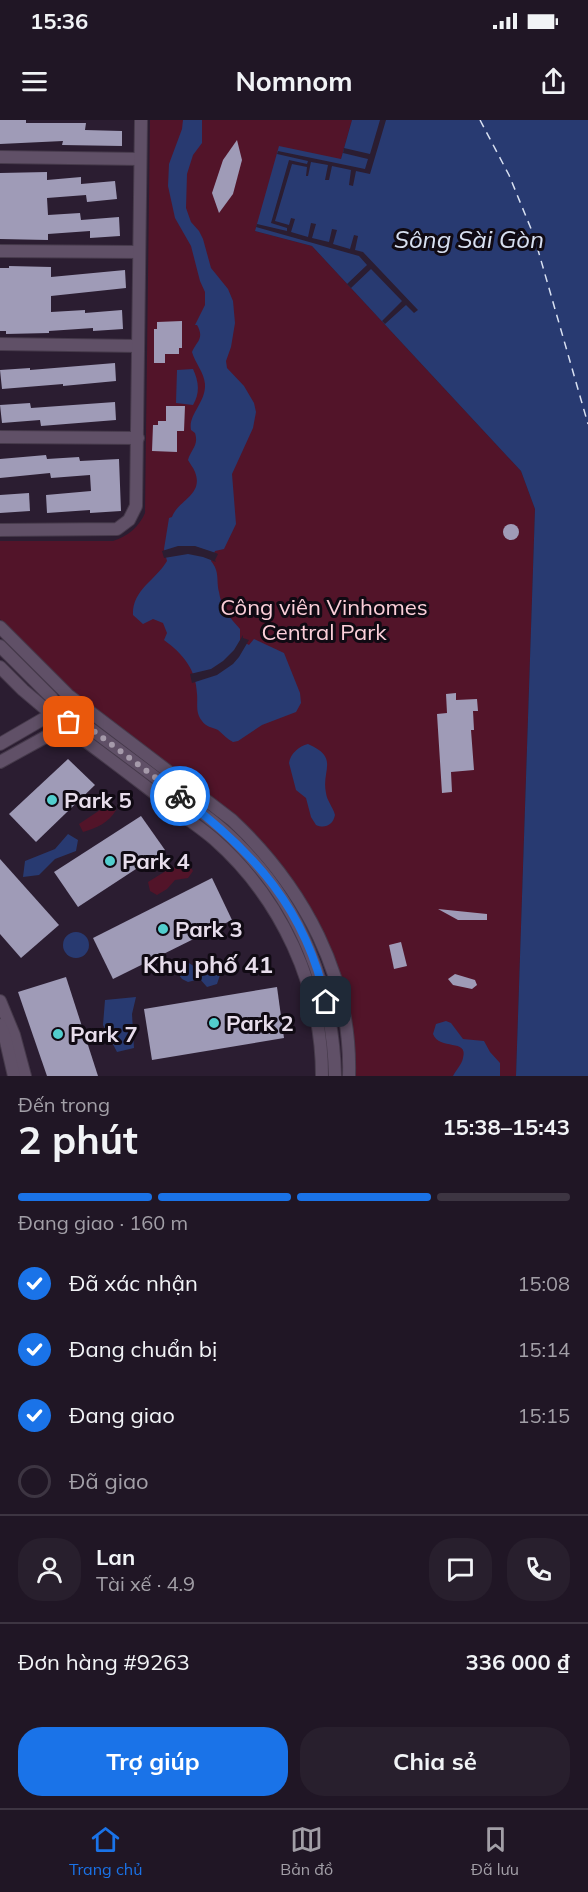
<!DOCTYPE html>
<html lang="vi">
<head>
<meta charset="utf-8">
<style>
	body { margin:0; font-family:Mulish,sans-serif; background:#281f2d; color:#f1f3f6; height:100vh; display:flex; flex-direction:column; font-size:22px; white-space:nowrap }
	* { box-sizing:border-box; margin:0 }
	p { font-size:20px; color:#a29fa7 }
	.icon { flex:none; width:33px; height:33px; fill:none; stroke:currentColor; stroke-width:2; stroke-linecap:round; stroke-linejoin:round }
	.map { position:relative; height:956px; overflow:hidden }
	.panel { display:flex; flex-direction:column; background:#201625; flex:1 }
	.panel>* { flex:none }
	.pin { position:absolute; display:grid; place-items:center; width:51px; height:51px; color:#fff; margin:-26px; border-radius:12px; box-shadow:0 3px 9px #0006 }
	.courier { position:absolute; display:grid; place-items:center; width:60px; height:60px; margin:-30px; border:4px solid #1a73e8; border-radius:50%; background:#fff; color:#222; box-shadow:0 2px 8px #0007 }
	.headline em { font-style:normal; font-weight:700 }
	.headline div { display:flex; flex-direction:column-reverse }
	.headline { display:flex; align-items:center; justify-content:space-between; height:102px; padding:0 18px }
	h1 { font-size:39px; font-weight:700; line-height:45px }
	.bar { display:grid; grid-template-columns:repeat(4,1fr); gap:9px 6px; align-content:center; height:72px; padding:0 18px }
	.bar i { height:8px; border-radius:4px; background:#3d3542 }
	.bar .selected { background:#1a73e8 }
	.bar p { grid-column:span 4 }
	.line { display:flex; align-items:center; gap:15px; padding:0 18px; border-top:2px solid #3d3542 }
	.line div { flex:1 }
	.round { display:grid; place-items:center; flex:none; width:63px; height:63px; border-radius:24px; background:#281f2d }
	ol { padding:0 18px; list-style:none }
	li { display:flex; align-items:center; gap:18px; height:66px }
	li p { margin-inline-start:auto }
	li .icon { padding:6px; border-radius:50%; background:#1a73e8; color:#fff; stroke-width:4 }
	li:last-child { color:#a29fa7 }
	li i { width:33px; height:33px; border:3px solid #3d3542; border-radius:50% }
	.action { display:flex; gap:12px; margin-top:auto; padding:12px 18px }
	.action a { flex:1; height:69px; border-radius:24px; background:#1a73e8; color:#fff; font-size:24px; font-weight:700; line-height:69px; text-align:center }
	.action a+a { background:#281f2d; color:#f1f3f6 }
	.status { display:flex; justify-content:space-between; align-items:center; height:42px; padding:0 30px; background:#201625; direction:ltr }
	.status svg { height:16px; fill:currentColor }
	header { display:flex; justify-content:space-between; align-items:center; height:78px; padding:0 18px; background:#201625; font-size:27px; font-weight:700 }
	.tabs { display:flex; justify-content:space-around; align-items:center; height:84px; border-top:2px solid #3d3542; background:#201625; font-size:16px; color:#a29fa7 }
	.tabs a { display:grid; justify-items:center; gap:3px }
	.tabs .selected { color:#1a73e8 }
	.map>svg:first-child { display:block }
	.green { fill:#521429 }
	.water { fill:#283a71 }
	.pier { fill:#2b1d31 }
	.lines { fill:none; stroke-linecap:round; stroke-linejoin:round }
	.ferry { stroke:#d8e0f1; stroke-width:1.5; stroke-dasharray:8 6; stroke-linecap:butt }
	.building { fill:#9f9bb7 }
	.minor-casing { stroke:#463a4b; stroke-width:14 }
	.minor { stroke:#605067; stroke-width:12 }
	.done { stroke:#a59aaa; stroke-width:6; stroke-dasharray:0 10.8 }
	.route { stroke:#1a73e8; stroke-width:8 }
	.poi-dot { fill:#52cdcd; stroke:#100a13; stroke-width:2 }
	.labels { text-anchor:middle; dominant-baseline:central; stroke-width:6; stroke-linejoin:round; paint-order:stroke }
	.park-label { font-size:22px; fill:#fccfd9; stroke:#100a13 }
	.poi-label { font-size:22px; font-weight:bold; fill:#e7ddeb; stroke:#100a13; text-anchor:start }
	.water-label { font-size:24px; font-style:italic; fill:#d8e0f1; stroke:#100a13 }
	.neighbourhood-label { font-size:24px; font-weight:bold; fill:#e7ddeb; stroke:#100a13 }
</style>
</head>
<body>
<div class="status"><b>15:36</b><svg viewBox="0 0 49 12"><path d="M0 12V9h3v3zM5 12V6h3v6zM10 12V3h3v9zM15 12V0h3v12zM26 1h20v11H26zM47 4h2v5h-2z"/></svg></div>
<header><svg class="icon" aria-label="menu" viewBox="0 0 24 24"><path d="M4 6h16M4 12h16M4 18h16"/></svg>Nomnom<svg class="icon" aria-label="share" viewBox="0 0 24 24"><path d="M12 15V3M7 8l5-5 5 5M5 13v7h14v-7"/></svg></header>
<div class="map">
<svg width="588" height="956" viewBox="0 0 588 956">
	<rect width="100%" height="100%" fill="#2b1d31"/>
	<g class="green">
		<path d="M150 0H352L341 39 255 111 312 126 521 351 535 389 516 956H354L353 928 310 788 297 767 268 730 74 573 21 524 0 499V421H113C128 416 139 407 145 393Z"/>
		<path d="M109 684 116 690C109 703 96 708 83 712L79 704Z"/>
		<path d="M188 743 193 751 188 758 175 760 167 769 157 775 150 771 148 762 169 749Z"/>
	</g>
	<g class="water">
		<path d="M183 0H202V23L193 35 187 54 186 88 191 102 199 111 203 119 211 148 228 169 233 181 235 203 231 227 226 241 227 248 244 266 254 283 256 292 253 308 232 354 236 404 224 429 215 431 211 441C220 452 216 459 219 472 221 487 230 498 240 509V520L249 525 254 519 284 533 300 573 301 583 296 592 262 605 238 621 233 622C227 619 223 614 218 610 212 607 206 607 202 601 195 592 198 584 197 574 196 549 183 534 164 520L167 513 163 503 153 499 143 504 133 495C132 470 155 461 167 441L164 429 169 398 172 397C178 380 204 375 195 352 193 347 190 344 188 340 191 329 199 326 195 313L191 310C188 294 206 283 205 264 204 252 195 243 192 232 196 222 205 219 197 205H195L205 185V172L200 161 191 126 175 98 168 66 169 44 182 9Z"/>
		<path d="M352 0H588V956H516L535 389 521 351 312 126 255 111 279 26 341 39Z"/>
		<path d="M193 249C199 262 200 273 193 285L176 283 177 250Z"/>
		<path d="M308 624C340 638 321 650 326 673 327 681 333 687 335 695 333 705 325 709 316 705L311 697 306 678 296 670 289 643C290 634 299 626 308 624Z"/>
		<path d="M68 714 78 720 76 731 55 739 39 755 23 757 25 741 55 729Z"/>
		<circle cx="76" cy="825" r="13"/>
		<path d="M214 842 219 843 220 855 217 864 207 867 200 859 188 862 182 859 179 855 181 849 189 843C200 851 204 851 214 842Z"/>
		<path d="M136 877 132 894 134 928 117 932 103 905 105 880Z"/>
		<path d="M446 901 451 903 463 919 484 921 490 932 500 943V956H453C456 950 462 944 463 938 469 918 439 931 433 914L436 904Z"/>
	</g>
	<g class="pier">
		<path d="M380 0H386L370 54 356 51 353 66 349 65 351 50 332 46 329 60H325L328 45 311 42 308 56H306L307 47 292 44 275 101 289 105 291 98 295 99 291 112 308 117 311 103 316 104 312 118 329 122 332 109 337 110 333 124 350 129 354 115 358 116 355 130 363 132 418 190 414 193 406 185 385 204 382 201 402 181 371 149 351 168 347 164 367 145 359 136 256 107 257 104 287 111V108L271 103 289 40 307 44 308 41 277 34 278 31 365 49 368 39 343 33 344 28 370 34Z"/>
		<path d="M178 426H195L216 433 218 434 215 440 216 442 203 437 188 434 164 438 162 431Z"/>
		<path d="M243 515V518L249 520 239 537 233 544 217 555 192 563 190 554 211 549 223 541 234 530Z"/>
	</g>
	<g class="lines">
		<path class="ferry" d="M480 0 509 55 534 116 588 304"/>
	</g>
	<g class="building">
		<path d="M0 0H26V3H86L85 10 122 11V26L62 25 63 21 0 24Z"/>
		<path d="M237 20 242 40 233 74 219 93 212 73 223 40Z"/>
		<path d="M47 52V60L81 57V64L115 61 117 79 87 82 86 75 47 78 48 95 80 93 81 100 119 97 120 116 90 118V111L48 114V120L0 119V53Z"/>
		<path d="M9 146 51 147V157L125 150 126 168 51 176V192L85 190V193L122 190 123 209 93 211V208L49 211V213L6 214V211H0V148H9Z"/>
		<path d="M182 201V228H179V234H165V243H154V209H157V202Z"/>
		<path d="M115 243 116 261 63 266V264L2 269 0 250 30 248V250Z"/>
		<path d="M115 282 116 300 41 306 40 300 2 303 0 285 30 283 31 288Z"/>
		<path d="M166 286H185L184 311H177V332L152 331 153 305H158V301H166Z"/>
		<path d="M46 335 47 339 79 337 80 341 119 339 121 391 90 393V390L47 393 46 375 91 371 90 355 51 358 50 353 0 358V339Z"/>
		<path d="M29 373 30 391 0 393V375Z"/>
		<circle cx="511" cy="412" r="8"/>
		<path d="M456 573V580L477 579 478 591H473L474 610H471L474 650 451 652 452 672 442 673 437 594 447 593 446 574Z"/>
		<path d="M68 639 95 665 36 722 9 694Z"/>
		<path d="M141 696 165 730 78 787 54 752Z"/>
		<path d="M0 739 59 805 21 838 0 814Z"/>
		<path d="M212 758 232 800 113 859 93 818Z"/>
		<path d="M438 789 487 794V800H458Z"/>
		<path d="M401 822 407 846 394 849 389 825Z"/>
		<path d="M455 854 475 860 477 865 472 869 453 865 448 859Z"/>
		<path d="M66 857 98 956H47L18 872Z"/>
		<path d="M277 867 284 918 152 940 144 889Z"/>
	</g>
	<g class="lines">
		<defs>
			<g id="minor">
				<path d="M0 37 140 39"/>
				<path d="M0 131 139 132"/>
				<path d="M0 224 138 226"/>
				<path d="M0 317 138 318"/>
				<path d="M0 410 117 409 129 400 136 386 141 0"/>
				<path d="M0 507 68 575 232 700C303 767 352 856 349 956"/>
				<path d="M0 526 52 578"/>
				<path d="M0 547 23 570 49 592 53 599 62 603 71 600"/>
				<path d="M75 597C108 622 141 646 173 671 195 688 218 703 237 723 300 785 333 868 335 956"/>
				<path d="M65 603 76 614C109 638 141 663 174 688 187 699 201 708 214 719 281 778 322 866 322 956"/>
				<path d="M0 624 50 595"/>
				<path d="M0 642 49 615 62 603"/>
				<path d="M0 881 14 915 25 956"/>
				<path d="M0 905 5 917 14 956"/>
			</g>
		</defs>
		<use href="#minor" class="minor-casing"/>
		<use href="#minor" class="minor"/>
	</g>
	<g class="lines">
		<path class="done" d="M69 602 75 597 180 676"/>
		<path class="route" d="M180 676C254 732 306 789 326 882"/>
	</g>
	<g class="poi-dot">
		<circle cx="52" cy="680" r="6"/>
		<circle cx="110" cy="741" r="6"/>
		<circle cx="163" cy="809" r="6"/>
		<circle cx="214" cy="903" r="6"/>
		<circle cx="58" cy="914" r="6"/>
	</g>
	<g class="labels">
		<g class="park-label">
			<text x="324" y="487">Công viên Vinhomes<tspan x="324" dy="25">Central Park</tspan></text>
		</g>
		<g class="poi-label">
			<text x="64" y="680">Park 5</text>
			<text x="122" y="741">Park 4</text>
			<text x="175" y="809">Park 3</text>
			<text x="226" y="903">Park 2</text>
			<text x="70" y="914">Park 7</text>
		</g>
		<g class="water-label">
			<text x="469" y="119">Sông Sài Gòn</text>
		</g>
		<g class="neighbourhood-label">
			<text x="208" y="844">Khu phố 41</text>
		</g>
	</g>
</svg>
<div class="pin" style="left:69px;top:602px;background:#ea580c"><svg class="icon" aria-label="bag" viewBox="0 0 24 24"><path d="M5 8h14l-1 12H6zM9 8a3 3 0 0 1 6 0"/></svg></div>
<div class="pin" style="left:326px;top:882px;background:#1f2937"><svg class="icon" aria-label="home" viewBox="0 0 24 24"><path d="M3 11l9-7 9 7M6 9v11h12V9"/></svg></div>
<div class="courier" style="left:180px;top:676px"><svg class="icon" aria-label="bike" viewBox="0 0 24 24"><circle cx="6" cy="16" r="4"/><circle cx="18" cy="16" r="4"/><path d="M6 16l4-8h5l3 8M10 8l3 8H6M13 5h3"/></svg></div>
</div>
<section class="panel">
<div class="headline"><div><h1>2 phút</h1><p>Đến trong</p></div><em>15:38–15:43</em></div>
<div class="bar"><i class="selected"></i><i class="selected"></i><i class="selected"></i><i></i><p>Đang giao · 160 m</p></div>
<ol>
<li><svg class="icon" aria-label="check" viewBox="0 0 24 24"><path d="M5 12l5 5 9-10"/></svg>Đã xác nhận<p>15:08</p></li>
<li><svg class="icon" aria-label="check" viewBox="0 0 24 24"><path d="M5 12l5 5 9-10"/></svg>Đang chuẩn bị<p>15:14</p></li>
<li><svg class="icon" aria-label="check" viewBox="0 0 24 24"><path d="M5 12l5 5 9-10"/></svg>Đang giao<p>15:15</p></li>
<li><i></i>Đã giao</li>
</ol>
<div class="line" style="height:108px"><a class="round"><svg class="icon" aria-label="person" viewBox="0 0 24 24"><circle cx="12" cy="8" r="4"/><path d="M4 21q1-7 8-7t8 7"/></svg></a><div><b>Lan</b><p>Tài xế · 4.9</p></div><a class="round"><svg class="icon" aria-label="chat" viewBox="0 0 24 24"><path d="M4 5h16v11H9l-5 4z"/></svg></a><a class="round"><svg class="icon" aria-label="phone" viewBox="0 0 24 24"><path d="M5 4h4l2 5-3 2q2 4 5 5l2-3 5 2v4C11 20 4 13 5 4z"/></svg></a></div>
<div class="line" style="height:78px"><div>Đơn hàng #9263</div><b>336 000 ₫</b></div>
<div class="action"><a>Trợ giúp</a><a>Chia sẻ</a></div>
</section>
<nav class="tabs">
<a class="selected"><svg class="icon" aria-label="home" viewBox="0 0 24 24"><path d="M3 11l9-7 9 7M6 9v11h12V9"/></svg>Trang chủ</a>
<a><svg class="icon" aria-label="map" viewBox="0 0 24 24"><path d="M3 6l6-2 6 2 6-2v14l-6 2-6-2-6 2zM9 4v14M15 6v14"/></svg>Bản đồ</a>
<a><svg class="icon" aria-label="saved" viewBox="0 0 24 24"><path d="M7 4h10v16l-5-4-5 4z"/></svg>Đã lưu</a>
</nav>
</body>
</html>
